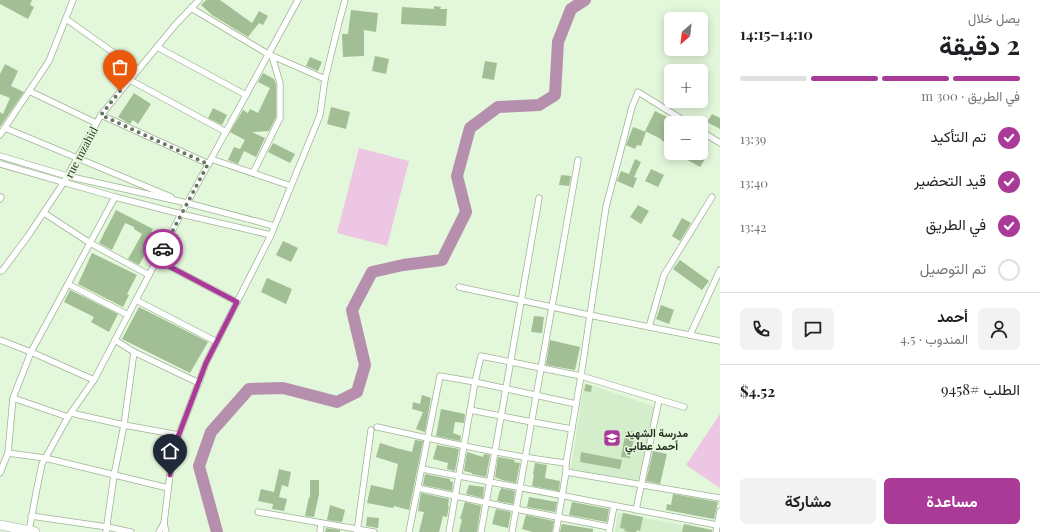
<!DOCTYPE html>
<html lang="ar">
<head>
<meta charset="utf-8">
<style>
	body { margin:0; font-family:"Playfair Display",Vazirmatn,serif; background:#f2f2f2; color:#202124; direction:rtl; height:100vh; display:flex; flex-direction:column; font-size:15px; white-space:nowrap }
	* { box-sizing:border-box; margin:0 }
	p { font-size:13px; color:#757577 }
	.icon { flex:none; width:22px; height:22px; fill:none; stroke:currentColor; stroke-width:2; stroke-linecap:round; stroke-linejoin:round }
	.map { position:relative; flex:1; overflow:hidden; direction:ltr }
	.drawer { display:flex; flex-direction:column; background:#fff; width:320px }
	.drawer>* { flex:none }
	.needle { width:26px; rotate:208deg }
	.controls { position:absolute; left:664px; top:12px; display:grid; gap:8px }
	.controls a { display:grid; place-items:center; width:44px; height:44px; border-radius:6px; background:#fff; box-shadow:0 2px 10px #0003; font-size:20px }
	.pin { position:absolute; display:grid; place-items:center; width:34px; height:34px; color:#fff; margin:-41px -17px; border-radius:50% 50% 50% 0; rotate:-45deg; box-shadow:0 0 4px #0007 }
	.pin .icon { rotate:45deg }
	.courier { position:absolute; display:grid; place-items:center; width:40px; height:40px; margin:-20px; border:3px solid #a93a98; border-radius:50%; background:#fff; color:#222; box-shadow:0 1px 5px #0007 }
	.overview em { font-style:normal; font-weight:700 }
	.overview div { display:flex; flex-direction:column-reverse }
	.overview { display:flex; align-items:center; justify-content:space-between; height:68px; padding:0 20px }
	h1 { font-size:26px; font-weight:700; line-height:30px }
	.bar { display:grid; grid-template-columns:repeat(4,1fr); gap:6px 4px; align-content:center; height:48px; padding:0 20px }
	.bar i { height:5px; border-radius:3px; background:#e0e0e0 }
	.bar .selected { background:#a93a98 }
	.bar p { grid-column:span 4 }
	.line { display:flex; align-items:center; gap:10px; padding:0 20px; border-top:1px solid #e0e0e0 }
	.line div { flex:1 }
	.round { display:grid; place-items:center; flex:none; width:42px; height:42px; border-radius:6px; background:#f2f2f2 }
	ol { padding:0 20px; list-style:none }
	li { display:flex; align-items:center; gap:12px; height:44px }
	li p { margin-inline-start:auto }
	li .icon { padding:4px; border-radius:50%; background:#a93a98; color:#fff; stroke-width:4 }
	li:last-child { color:#757577 }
	li i { width:22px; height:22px; border:2px solid #e0e0e0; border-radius:50% }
	.button { display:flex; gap:8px; margin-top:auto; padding:8px 20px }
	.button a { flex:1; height:46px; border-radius:6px; background:#a93a98; color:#fff; font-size:16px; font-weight:700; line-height:46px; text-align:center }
	.button a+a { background:#f2f2f2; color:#202124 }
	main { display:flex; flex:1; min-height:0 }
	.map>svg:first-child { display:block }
	.built { fill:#d4edcb }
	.green { fill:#ecc6e3 }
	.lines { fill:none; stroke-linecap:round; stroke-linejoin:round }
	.river { stroke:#b78fae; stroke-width:12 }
	.building { fill:#a1be95 }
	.street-casing { stroke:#a0b398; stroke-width:7 }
	.primary-casing { stroke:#a0b398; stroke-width:10 }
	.street { stroke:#fff; stroke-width:5.5 }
	.primary { stroke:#fff; stroke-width:9 }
	.done { stroke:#687463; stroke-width:4; stroke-dasharray:0 7.2 }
	.route { stroke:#a93a98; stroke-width:5 }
	.labels { text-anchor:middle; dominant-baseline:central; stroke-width:3; stroke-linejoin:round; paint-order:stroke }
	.street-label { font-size:11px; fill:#262e23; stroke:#e3f7da }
	.poi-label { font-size:11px; font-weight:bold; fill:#262e23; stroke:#e3f7da; text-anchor:start }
</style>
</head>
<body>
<main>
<section class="drawer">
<div class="overview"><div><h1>2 دقيقة</h1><p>يصل خلال</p></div><em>14:10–14:15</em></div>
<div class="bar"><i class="selected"></i><i class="selected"></i><i class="selected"></i><i></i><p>في الطريق · 300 m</p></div>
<ol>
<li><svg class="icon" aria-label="check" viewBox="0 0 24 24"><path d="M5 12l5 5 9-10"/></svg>تم التأكيد<p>13:39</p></li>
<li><svg class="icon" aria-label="check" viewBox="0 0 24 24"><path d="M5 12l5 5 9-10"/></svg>قيد التحضير<p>13:40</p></li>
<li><svg class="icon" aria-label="check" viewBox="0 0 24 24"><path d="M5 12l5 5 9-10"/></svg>في الطريق<p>13:42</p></li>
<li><i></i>تم التوصيل</li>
</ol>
<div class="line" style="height:72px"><a class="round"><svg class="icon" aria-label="person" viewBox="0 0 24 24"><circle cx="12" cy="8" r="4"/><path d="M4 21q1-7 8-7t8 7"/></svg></a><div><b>أحمد</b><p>المندوب · 4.5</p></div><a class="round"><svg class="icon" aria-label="chat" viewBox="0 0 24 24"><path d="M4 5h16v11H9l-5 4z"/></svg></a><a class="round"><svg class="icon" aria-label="phone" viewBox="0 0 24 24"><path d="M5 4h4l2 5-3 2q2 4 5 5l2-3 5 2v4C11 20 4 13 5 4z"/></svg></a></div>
<div class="line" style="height:52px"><div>الطلب #9458</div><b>$4.52</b></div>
<div class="button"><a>مساعدة</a><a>مشاركة</a></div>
</section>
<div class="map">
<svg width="720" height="532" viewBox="0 0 720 532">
	<rect width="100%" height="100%" fill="#e3f7da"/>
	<g class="built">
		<path d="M584 383 656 407 638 481 571 469Z"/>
		<path d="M618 513 707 530 706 532H615Z"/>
	</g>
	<g class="green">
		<path d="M359 148 409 161 387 246 337 233Z"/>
		<path d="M720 414V488L686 465Z"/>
	</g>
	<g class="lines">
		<path class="river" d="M217 532 199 466 211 432 249 389 283 388 337 402 357 392 365 365 352 310 372 272 403 265 442 260 466 212 457 176 470 128 498 107 539 105 555 95 558 42 571 9 585 0"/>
	</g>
	<g class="building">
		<path d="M0 0H32L30 5 34 7 28 19 0 4Z"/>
		<path d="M206 0H220L252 23 259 11 268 16 263 25 259 23 248 37 212 15 201 5Z"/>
		<path d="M434 6 441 7 440 9H447L446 26 401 24 402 7 434 9Z"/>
		<path d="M351 10 378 13 376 32 364 30V56L343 57 342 34H348Z"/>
		<path d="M375 56 389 59 386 74 372 71Z"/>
		<path d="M310 57 322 62 318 71 306 66Z"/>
		<path d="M485 61 497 63 494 80 482 78Z"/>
		<path d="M5 64 18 71 11 86 24 92 0 127V112L3 114 10 98 0 94V74Z"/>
		<path d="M263 73 274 79 276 84V117L269 131 252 132 265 138 256 157 244 151 238 164 228 160 234 147 240 149 245 140 230 132 243 110 248 113 250 109 258 113 270 88 258 82Z"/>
		<path d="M134 93 151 104 138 124 133 120 130 124 118 117Z"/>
		<path d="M331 107 350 112 346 129 327 124Z"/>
		<path d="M213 108 227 115 222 125 208 118Z"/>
		<path d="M655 111 671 119V146L661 140V139L645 131Z"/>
		<path d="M712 114 720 118V129L707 122Z"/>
		<path d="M633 127 646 132 641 146 637 145 635 149 626 145Z"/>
		<path d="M273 143 295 154 290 163 268 152Z"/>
		<path d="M687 153H703L707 156 700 167 684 158Z"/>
		<path d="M635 159 641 162 634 177 637 178 633 188 617 181 621 171 629 174Z"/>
		<path d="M651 169 664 175 658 187 645 181Z"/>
		<path d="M561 175 571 176 569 186 559 185Z"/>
		<path d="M638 205 649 211 641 224 630 217Z"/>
		<path d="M116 210 153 229 151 232 156 235 139 265 128 259 142 234 134 229V227L125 223 112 250 99 243Z"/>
		<path d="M682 218 691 223 680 241 672 236Z"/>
		<path d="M283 241 298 248 291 262 276 255Z"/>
		<path d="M92 253 137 275 127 294 129 295 123 307 78 284Z"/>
		<path d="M680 260 709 281 702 290 673 269Z"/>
		<path d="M267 278 292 289 286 304 261 292Z"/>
		<path d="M70 290 118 314 109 332 91 322 94 317 64 302Z"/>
		<path d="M661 305 674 310 669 324 656 319Z"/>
		<path d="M139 307 208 342 190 373 122 339Z"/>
		<path d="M534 316 544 317 542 333 531 332Z"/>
		<path d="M550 340 580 347 575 370 546 365Z"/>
		<path d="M586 384 592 386 591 392 584 391Z"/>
		<path d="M422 395 431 398 425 432 416 429 423 412 412 409 413 402 420 404Z"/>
		<path d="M441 409 465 414 464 423 455 422 453 433 461 436 460 441 436 436Z"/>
		<path d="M626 430 635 432 630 458 621 457Z"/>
		<path d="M415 440 423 441 409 510 394 506 393 508 367 503 371 485 393 490 398 464 376 457 380 443 396 448 412 452Z"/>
		<path d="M437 445 459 449 455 471 447 469 448 463 433 459Z"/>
		<path d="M653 451 667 454 660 484 646 481Z"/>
		<path d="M467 452 483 457 484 454 490 455 486 477 472 474V473L464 471Z"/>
		<path d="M581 452 622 460 620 469 580 462Z"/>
		<path d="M498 457 515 460 514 462 520 463 516 483 502 480 495 477Z"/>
		<path d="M535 463 547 465 545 478 560 481 559 491 532 486 534 474H533Z"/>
		<path d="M279 469 291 472 288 487 282 485 279 497 287 499 284 511 272 509 273 504 258 501 261 489 274 492Z"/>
		<path d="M425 474 450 479V481L453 482 452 491 423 485Z"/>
		<path d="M310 480H319V494L314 517 305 516 309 497 310 498Z"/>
		<path d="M469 485 484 487 483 498 466 494Z"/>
		<path d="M501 488 515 491 513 504 497 501 500 490H501Z"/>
		<path d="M421 493 449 499 448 506H449L447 517 443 516 439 532H419L424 512 418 511Z"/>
		<path d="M673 494 718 502 714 519 666 510 667 504 671 505Z"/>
		<path d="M529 497 557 502 555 512 527 507Z"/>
		<path d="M465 502 481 506 477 532H459L462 519H460Z"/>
		<path d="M572 502 609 509 607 522 569 515Z"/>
		<path d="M330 505 345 510 342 522 327 520Z"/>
		<path d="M496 509 511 512 508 528 492 524Z"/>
		<path d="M623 513 643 517 640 531 637 530 636 532H629L624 531 625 529 620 528Z"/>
		<path d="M526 515 554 521 552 532H533L522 529Z"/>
		<path d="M367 517 379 518 378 528 366 526Z"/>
		<path d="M562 524 593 529V532H560Z"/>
		<path d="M684 524 712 530V532H682Z"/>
		<path d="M326 528 340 530V532H325Z"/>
	</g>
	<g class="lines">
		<defs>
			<g id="street">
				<path d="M191 8 268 54 325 79"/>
				<path d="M66 19 138 70"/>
				<path d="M157 47 246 95"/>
				<path d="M130 80 226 132"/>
				<path d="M29 91 96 123"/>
				<path d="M101 115 209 164"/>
				<path d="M5 128 171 197"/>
				<path d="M701 131 720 143"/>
				<path d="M0 135 49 61 73 0"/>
				<path d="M0 156 67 176 187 203 274 226"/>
				<path d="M211 159 291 186"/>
				<path d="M0 164 115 197 181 214 271 235"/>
				<path d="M253 173 280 118V83L272 56"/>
				<path d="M0 199 1 197"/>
				<path d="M44 213 90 243 149 275"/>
				<path d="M157 260 237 302"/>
				<path d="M0 271H2L28 236 64 182 101 115 176 24 199 0"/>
				<path d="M68 284 128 315"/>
				<path d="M459 287 589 315 720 341"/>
				<path d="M136 300 217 342"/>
				<path d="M649 327 664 275 712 197"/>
				<path d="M690 335 720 270"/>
				<path d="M0 340 31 352 94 380"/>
				<path d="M115 340 134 352 199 383"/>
				<path d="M13 398 68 417"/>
				<path d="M470 410 532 422 572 429"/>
				<path d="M71 413 124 425 179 435"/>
				<path d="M377 427C440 441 502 455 566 463"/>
				<path d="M8 453 45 458 168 488"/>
				<path d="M422 469 717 525"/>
				<path d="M566 472 720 498"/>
				<path d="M0 473 8 453 13 398 31 352 115 197"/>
				<path d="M418 488 516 509 609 527"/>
				<path d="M636 510 659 400"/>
				<path d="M258 512 374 532"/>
				<path d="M31 516 107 527 131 532"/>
				<path d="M29 531 36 493 42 464 68 417 94 380 181 214 298 0"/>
				<path d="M106 532 114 475 124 425 134 352"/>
				<path d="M159 532 164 523"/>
				<path d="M166 532 164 523 173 450 206 363 271 235 320 115 325 79 337 30 345 0"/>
				<path d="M320 532 321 523"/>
				<path d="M357 532 371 430"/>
				<path d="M409 532 440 376 475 382 576 404"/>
				<path d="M449 532 475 382 481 356 581 376 684 407"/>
				<path d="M481 532 539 198"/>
				<path d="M512 532 578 160"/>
				<path d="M556 532 566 472V463L581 376 606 207 632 107 638 92 688 123"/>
				<path d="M609 532 614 506"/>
				<path d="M716 532 720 511"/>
			</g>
			<path id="primary" d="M0 525 35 532"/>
		</defs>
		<use href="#street" class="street-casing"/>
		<use href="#primary" class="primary-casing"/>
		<use href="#street" class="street"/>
		<use href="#primary" class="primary"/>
	</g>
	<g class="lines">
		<path class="done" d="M120 91 101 115 208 164 163 249"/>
		<path class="route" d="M163 249 157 260 237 302 206 363 173 450 170 475"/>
	</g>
	<defs>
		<symbol id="school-square" viewBox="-11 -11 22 22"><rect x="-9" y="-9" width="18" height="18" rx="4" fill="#a93a98" stroke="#e3f7da"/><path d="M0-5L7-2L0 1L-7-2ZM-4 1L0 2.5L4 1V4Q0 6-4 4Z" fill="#fff"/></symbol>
	</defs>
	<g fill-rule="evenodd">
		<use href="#school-square" x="602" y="428" width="20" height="20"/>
	</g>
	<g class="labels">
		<g class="street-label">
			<text transform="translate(81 152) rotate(-62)">rue mzahid</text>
		</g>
		<g class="poi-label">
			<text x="625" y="432">مدرسة الشهيد<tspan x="625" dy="13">أحمد عطابي</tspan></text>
		</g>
	</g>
</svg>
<div class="controls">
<a><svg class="needle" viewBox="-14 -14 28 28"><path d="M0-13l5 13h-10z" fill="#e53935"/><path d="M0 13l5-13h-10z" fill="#757577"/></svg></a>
<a>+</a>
<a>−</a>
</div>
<div class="pin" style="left:120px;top:91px;background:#ea580c"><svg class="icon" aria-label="bag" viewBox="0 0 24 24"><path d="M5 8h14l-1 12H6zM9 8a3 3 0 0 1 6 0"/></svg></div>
<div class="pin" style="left:170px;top:475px;background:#1f2937"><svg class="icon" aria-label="home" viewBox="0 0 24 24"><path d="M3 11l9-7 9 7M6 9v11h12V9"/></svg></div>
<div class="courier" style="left:163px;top:249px"><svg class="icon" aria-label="car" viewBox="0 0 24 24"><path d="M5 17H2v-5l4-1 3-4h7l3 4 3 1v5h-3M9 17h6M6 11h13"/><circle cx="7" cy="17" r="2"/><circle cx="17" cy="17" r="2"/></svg></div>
</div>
</main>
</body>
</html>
